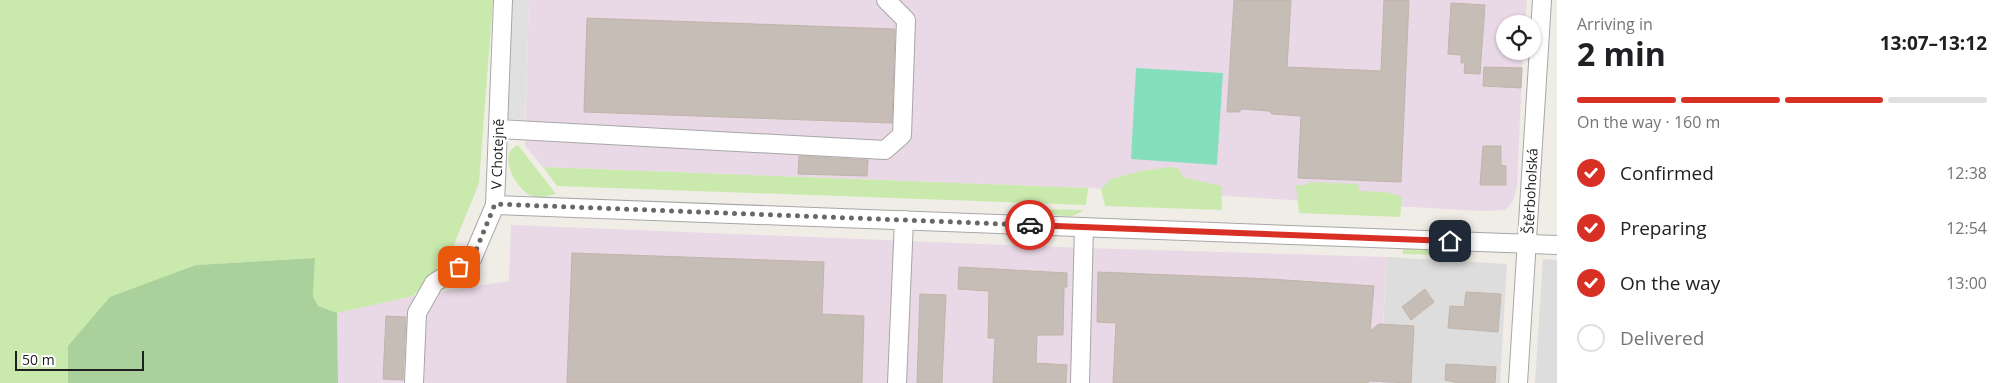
<!DOCTYPE html>
<html lang="en">
<head>
<meta charset="utf-8">
<style>
	body { margin:0; font-family:"Open Sans",sans-serif; background:#f2f2f2; color:#202124; height:100vh; display:flex; flex-direction:column; font-size:19px; white-space:nowrap }
	* { box-sizing:border-box; margin:0 }
	p { font-size:16px; color:#757577 }
	.icon { flex:none; width:28px; height:28px; fill:none; stroke:currentColor; stroke-width:2; stroke-linecap:round; stroke-linejoin:round }
	.map { position:relative; flex:1; overflow:hidden }
	.drawer { display:flex; flex-direction:column; background:#fff; width:450px }
	.drawer>* { flex:none }
	.tools { position:absolute; left:1496px; top:15px; display:grid; gap:10px }
	.tools a { display:grid; place-items:center; width:45px; height:45px; border-radius:50%; background:#fff; box-shadow:0 1px 4px #0004; font-size:25px }
	.scale { position:absolute; left:15px; bottom:12px; width:129px; box-sizing:border-box; padding-left:5px; border:2px solid #202020; border-top:0; font-size:14px; line-height:18px; white-space:nowrap; color:#202020; -webkit-text-stroke:4px #fff; paint-order:stroke }
	.pin { position:absolute; display:grid; place-items:center; width:42px; height:42px; color:#fff; margin:-21px; border-radius:10px; box-shadow:0 2px 8px #0006 }
	.courier { position:absolute; display:grid; place-items:center; width:50px; height:50px; margin:-25px; border:4px solid #d93025; border-radius:50%; background:#fff; color:#222; box-shadow:0 1px 6px #0007 }
	.overview em { font-style:normal; font-weight:700 }
	.overview div { display:flex; flex-direction:column-reverse }
	.overview { display:flex; align-items:center; justify-content:space-between; height:85px; padding:0 20px }
	h1 { font-size:32px; font-weight:700; line-height:38px }
	.bar { display:grid; grid-template-columns:repeat(4,1fr); gap:8px 5px; align-content:center; height:60px; padding:0 20px }
	.bar i { height:6px; border-radius:4px; background:#e0e0e0 }
	.bar .selected { background:#d93025 }
	.bar p { grid-column:span 4 }
	ol { padding:0 20px; list-style:none }
	li { display:flex; align-items:center; gap:15px; height:55px }
	li p { margin-inline-start:auto }
	li .icon { padding:5px; border-radius:50%; background:#d93025; color:#fff; stroke-width:4 }
	li:last-child { color:#757577 }
	li i { width:28px; height:28px; border:2px solid #e0e0e0; border-radius:50% }
	main { display:flex; flex:1; min-height:0 }
	.map>svg:first-child { display:block }
	.residential { fill:#dedddd }
	.industrial { fill:#e9d8e6 }
	.grass { fill:#caeaad }
	.forest { fill:#aad09b }
	.pitch { fill:#85dfbd }
	.parking { fill:#e0e0e0 }
	.building { fill:#c5bdb6; stroke:#c2b4a9 }
	.lines { fill:none; stroke-linecap:round; stroke-linejoin:round }
	.minor-casing { stroke:#a7a7a7; stroke-width:20 }
	.minor { stroke:#fff; stroke-width:18 }
	.done { stroke:#696865; stroke-width:5; stroke-dasharray:0 9 }
	.route { stroke:#d93025; stroke-width:6 }
	.labels { text-anchor:middle; dominant-baseline:central; stroke-width:4.5; stroke-linejoin:round; paint-order:stroke }
	.street-label { font-size:14px; fill:#202020; stroke:#fff }
</style>
</head>
<body>
<main>
<div class="map">
<svg width="1557" height="383" viewBox="0 0 1557 383">
	<rect width="100%" height="100%" fill="#f0ede6"/>
	<g class="residential">
		<path d="M1387 257 1507 264 1500 383H1380Z"/>
		<path d="M1543 259 1557 260V383H1535Z"/>
	</g>
	<g class="industrial">
		<path d="M529 0H1527L1525 24H1505V51H1523L1517 186 1514 199 1506 210 1480 211 1088 188 543 167 525 146Z"/>
		<path d="M511 225 1083 248 1387 257 1379 383H338L337 313 413 296 509 281Z"/>
	</g>
	<g class="grass">
		<path d="M0 0H493L479 183 451 252 413 296 337 313 317 306 313 297 315 258 196 265 68 346V383H0Z"/>
		<path d="M518 145 556 194C547 196 540 199 532 196 516 190 496 153 518 145Z"/>
		<path d="M543 167 1088 188 1086 205 557 186Z"/>
		<path d="M1170 167 1178 168 1183 177 1221 186 1222 210 1105 206 1101 189 1111 179 1141 171Z"/>
		<path d="M1310 182 1358 184 1359 191 1386 192 1402 197 1400 217 1299 213 1296 185H1306Z"/>
		<path d="M1039 209 1083 210C1070 222 1054 214 1039 209Z"/>
		<path d="M1403 247 1447 249 1451 255 1403 254Z"/>
	</g>
	<path class="forest" d="M315 258 313 297 318 306 337 313 338 383H68V346L110 297 196 265Z"/>
	<path class="pitch" d="M1136 68 1223 73 1217 165 1131 159Z"/>
	<path class="parking" d="M511 0H529L525 120 507 119Z"/>
	<g class="building">
		<path d="M1234 0H1291L1287 67 1381 71 1384 0H1409L1401 182 1298 178 1301 116 1272 114 1269 111 1242 109 1239 112H1227Z"/>
		<path d="M1451 3 1485 5 1480 74 1464 73 1465 63H1461V55L1448 54Z"/>
		<path d="M587 18 895 29 892 123 584 112Z"/>
		<path d="M1484 67 1522 68 1521 88 1483 86Z"/>
		<path d="M1483 146H1501V165L1506 166V185H1480Z"/>
		<path d="M799 156 868 160 867 176 798 174Z"/>
		<path d="M572 253 824 262 822 314 864 316 862 383H567Z"/>
		<path d="M959 267 1067 273V287H1064L1063 335H1037L1036 363 1067 365 1066 383H993L995 338H988L989 291 958 289Z"/>
		<path d="M1098 272 1270 279 1374 286 1370 331 1379 324 1414 326 1411 383 1368 381V383H1113L1116 323 1097 322Z"/>
		<path d="M1425 289 1434 302 1411 320 1402 307Z"/>
		<path d="M1466 292 1501 294 1498 332 1448 328 1450 306 1464 307Z"/>
		<path d="M920 294 946 295 942 383H917Z"/>
		<path d="M386 316 406 317 403 380 383 379Z"/>
		<path d="M1446 364 1496 367 1495 383H1458L1445 380Z"/>
	</g>
	<g class="lines">
		<defs>
			<g id="minor">
				<path d="M503 0 495 205 1557 245"/>
				<path d="M498 129 885 150 902 135 906 20 886 0"/>
				<path d="M414 383 417 313 434 283 472 259 495 205"/>
				<path d="M897 383 904 220"/>
				<path d="M1080 383 1084 227"/>
				<path d="M1518 383 1542 0"/>
			</g>
		</defs>
		<use href="#minor" class="minor-casing"/>
		<use href="#minor" class="minor"/>
	</g>
	<g class="lines">
		<path class="done" d="M459 267 472 260 495 204 1030 225"/>
		<path class="route" d="M1030 225 1450 241"/>
	</g>
	<g class="labels">
		<g class="street-label">
			<text transform="translate(497 154) rotate(-88)">V Chotejně</text>
			<text transform="translate(1530 191) rotate(-87)">Štěrboholská</text>
		</g>
	</g>
</svg>
<div class="tools">
<a><svg class="icon" aria-label="locate" viewBox="0 0 24 24"><circle cx="12" cy="12" r="6"/><path d="M12 2v4M12 18v4M2 12h4M18 12h4"/></svg></a>
</div>
<div class="scale">50 m</div>
<div class="pin" style="left:459px;top:267px;background:#ea580c"><svg class="icon" aria-label="bag" viewBox="0 0 24 24"><path d="M5 8h14l-1 12H6zM9 8a3 3 0 0 1 6 0"/></svg></div>
<div class="pin" style="left:1450px;top:241px;background:#1f2937"><svg class="icon" aria-label="home" viewBox="0 0 24 24"><path d="M3 11l9-7 9 7M6 9v11h12V9"/></svg></div>
<div class="courier" style="left:1030px;top:225px"><svg class="icon" aria-label="car" viewBox="0 0 24 24"><path d="M5 17H2v-5l4-1 3-4h7l3 4 3 1v5h-3M9 17h6M6 11h13"/><circle cx="7" cy="17" r="2"/><circle cx="17" cy="17" r="2"/></svg></div>
</div>
<section class="drawer">
<div class="overview"><div><h1>2 min</h1><p>Arriving in</p></div><em>13:07–13:12</em></div>
<div class="bar"><i class="selected"></i><i class="selected"></i><i class="selected"></i><i></i><p>On the way · 160 m</p></div>
<ol>
<li><svg class="icon" aria-label="check" viewBox="0 0 24 24"><path d="M5 12l5 5 9-10"/></svg>Confirmed<p>12:38</p></li>
<li><svg class="icon" aria-label="check" viewBox="0 0 24 24"><path d="M5 12l5 5 9-10"/></svg>Preparing<p>12:54</p></li>
<li><svg class="icon" aria-label="check" viewBox="0 0 24 24"><path d="M5 12l5 5 9-10"/></svg>On the way<p>13:00</p></li>
<li><i></i>Delivered</li>
</ol>
</section>
</main>
</body>
</html>
